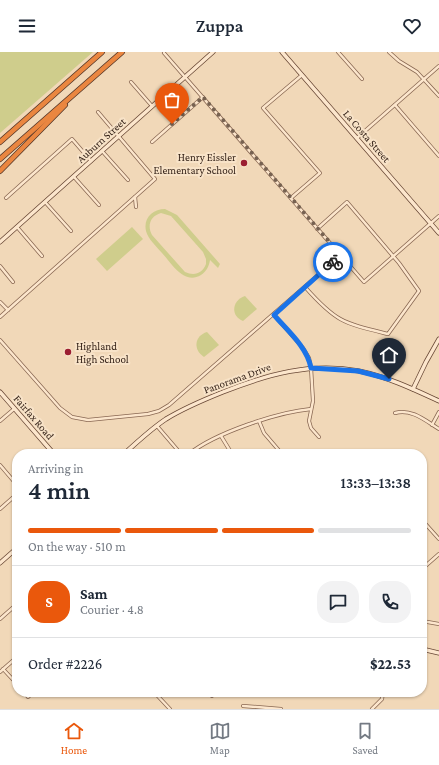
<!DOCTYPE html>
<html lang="en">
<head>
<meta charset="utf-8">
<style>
	body { margin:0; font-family:"Crimson Pro",serif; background:#f2f2f3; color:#1f2937; height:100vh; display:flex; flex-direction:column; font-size:15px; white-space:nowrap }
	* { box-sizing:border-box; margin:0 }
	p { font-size:13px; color:#747a83 }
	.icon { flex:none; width:22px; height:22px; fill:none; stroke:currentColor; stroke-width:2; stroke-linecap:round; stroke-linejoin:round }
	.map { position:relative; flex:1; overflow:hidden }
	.drawer { position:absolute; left:12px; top:397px; width:415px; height:248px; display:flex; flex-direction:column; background:#fff; border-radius:16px; box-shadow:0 1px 3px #0004 }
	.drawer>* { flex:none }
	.pin { position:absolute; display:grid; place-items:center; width:34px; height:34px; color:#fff; margin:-41px -17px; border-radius:50% 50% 50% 0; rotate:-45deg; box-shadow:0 0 4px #0007 }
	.pin .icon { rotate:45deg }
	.courier { position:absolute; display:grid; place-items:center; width:40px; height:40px; margin:-20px; border:3px solid #1a73e8; border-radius:50%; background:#fff; color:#222; box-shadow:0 1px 5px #0007 }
	.summary em { font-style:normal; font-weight:600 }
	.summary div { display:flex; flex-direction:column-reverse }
	.summary { display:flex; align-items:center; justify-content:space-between; height:68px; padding:0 16px }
	h1 { font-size:26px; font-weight:600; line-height:30px }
	.bar { display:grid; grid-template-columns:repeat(4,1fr); gap:6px 4px; align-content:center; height:48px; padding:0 16px }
	.bar i { height:5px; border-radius:3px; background:#e0e1e3 }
	.bar .current { background:#ea580c }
	.bar p { grid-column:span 4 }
	.line { display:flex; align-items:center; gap:10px; padding:0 16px; border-top:1px solid #e0e1e3 }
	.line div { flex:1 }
	.round { display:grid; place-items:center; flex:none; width:42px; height:42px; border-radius:16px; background:#f2f2f3 }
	header { display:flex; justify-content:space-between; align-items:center; height:52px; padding:0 16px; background:#fff; font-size:18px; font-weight:600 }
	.dock { display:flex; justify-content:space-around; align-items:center; height:56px; border-top:1px solid #e0e1e3; background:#fff; font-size:11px; color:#747a83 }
	.dock a { display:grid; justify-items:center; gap:2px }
	.dock .current { color:#ea580c }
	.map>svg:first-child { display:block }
	.green { fill:#cfcd8c; fill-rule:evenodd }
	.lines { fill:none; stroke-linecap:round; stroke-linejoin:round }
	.street-casing { stroke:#886752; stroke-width:4 }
	.secondary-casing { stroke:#694836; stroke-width:5 }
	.highway-casing { stroke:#543628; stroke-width:6 }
	.street { stroke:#fce6cc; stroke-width:2.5 }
	.secondary { stroke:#fce6cc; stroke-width:3.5 }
	.highway { stroke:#ea8640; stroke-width:4.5 }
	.done { stroke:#776251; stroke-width:4; stroke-dasharray:0 7.2 }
	.route { stroke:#1a73e8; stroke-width:5 }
	.poi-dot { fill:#9b1e31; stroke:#f8e3c8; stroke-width:1.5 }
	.labels { text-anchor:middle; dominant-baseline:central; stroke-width:4; stroke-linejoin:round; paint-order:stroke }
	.street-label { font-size:11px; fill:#352319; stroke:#f8e3c8 }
	.poi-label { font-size:11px; fill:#352319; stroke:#f8e3c8; text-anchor:end }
</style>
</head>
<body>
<header><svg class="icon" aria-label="menu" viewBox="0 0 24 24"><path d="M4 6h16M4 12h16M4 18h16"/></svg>Zuppa<svg class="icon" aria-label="heart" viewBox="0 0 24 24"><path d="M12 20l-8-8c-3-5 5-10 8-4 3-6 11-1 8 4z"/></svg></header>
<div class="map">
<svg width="439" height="657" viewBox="0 0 439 657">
	<rect width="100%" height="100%" fill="#f1d8b8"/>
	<g class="green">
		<path d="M0 0H93L0 81Z"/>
		<path d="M165 157 177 163 220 212 218 216 210 208C209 214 207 219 201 223 184 233 172 212 162 201 157 195 148 187 146 179 143 166 153 157 165 157ZM161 161 171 164 203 200 206 207V212C202 222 194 224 185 220L152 183C147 174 150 164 161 161Z"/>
		<path d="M132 175 143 187 107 219 96 207Z"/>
		<path d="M245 244 257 257 243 269C230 264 232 248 245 244Z"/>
		<path d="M207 280 219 293 204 305C193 298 194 284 207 280Z"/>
	</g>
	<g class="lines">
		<defs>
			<g id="street">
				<path d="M338 0 362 27"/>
				<path d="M389 0 399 9 417 20 439 44"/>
				<path d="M164 1 364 230 439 164"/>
				<path d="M131 30 152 54"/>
				<path d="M395 53 439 104"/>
				<path d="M357 86 439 14"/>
				<path d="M152 90 203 45"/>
				<path d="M102 99 128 128"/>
				<path d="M74 125 99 153"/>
				<path d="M135 145 136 155"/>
				<path d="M6 146 72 87 91 109"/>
				<path d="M291 146 320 121 263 56 302 23"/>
				<path d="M45 150 71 179"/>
				<path d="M17 175 42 204"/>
				<path d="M0 214 13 230"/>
				<path d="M305 235C336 270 343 271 388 282L419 239 399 211 347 150 317 177"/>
				<path d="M0 250 8 258"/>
				<path d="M274 263 303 296 309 306 311 316 313 349 309 369 311 376 319 385"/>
				<path d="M0 265 155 127 98 60"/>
				<path d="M0 288 60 356 72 365 88 368 148 362 159 359 169 353 341 203"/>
				<path d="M395 361C411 356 426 369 439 377"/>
				<path d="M0 369 14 357"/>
				<path d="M259 369 264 381 282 402"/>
				<path d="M432 373 439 360"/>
				<path d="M157 374 181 402"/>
				<path d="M221 384 232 402"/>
				<path d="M189 402C215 381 278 360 311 357"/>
				<path d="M0 413 17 433"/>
				<path d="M0 457 17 442"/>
				<path d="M422 468 439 487"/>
				<path d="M422 517 439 502"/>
				<path d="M0 567 17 552"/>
				<path d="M422 569 439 572"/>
				<path d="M422 575 423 569"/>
				<path d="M3 617 17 632"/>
				<path d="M0 620 17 605"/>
				<path d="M24 640 28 645 33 640"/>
				<path d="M154 640 170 657"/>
				<path d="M211 640 212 644"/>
				<path d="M243 654 281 657"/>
				<path d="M372 657 382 647 383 640"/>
			</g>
			<g id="secondary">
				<path d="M282 0 439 181"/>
				<path d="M0 190 213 0"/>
				<path d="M413 337 426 310 439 287"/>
				<path d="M0 340 54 402"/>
				<path d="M124 402C137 390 151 377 166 367 184 356 203 348 223 340 268 322 311 310 359 319 388 325 413 337 439 349"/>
				<path d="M0 511 17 496"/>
				<path d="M422 597 439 601"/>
			</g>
			<g id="highway">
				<path d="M0 90 102 0"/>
				<path d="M0 107 122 0"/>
				<path d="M0 119 65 53"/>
			</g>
		</defs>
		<use href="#street" class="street-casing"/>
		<use href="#secondary" class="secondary-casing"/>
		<use href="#highway" class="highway-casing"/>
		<use href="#street" class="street"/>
		<use href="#secondary" class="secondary"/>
		<use href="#highway" class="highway"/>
	</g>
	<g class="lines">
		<path class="done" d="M172 72 203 45 341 203 333 210"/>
		<path class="route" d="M333 210 274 263C288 279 307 295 311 316L358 319 389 327"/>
	</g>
	<g class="poi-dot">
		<circle cx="244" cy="111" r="4"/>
		<circle cx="68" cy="300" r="4"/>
	</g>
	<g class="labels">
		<g class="street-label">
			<text transform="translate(367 84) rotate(49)">La Costa Street</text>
			<text transform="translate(101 88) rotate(-42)">Auburn Street</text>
			<text transform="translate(237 326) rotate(-20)">Panorama Drive</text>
			<text transform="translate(34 365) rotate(49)">Fairfax Road</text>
		</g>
		<g class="poi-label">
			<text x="236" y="105">Henry Eissler<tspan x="236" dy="13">Elementary School</tspan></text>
			<text x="76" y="294" text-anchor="start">Highland<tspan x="76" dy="13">High School</tspan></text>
		</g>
	</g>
</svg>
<div class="pin" style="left:172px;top:72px;background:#ea580c"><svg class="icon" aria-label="bag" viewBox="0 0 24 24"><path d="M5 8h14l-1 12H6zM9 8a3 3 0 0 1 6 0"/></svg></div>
<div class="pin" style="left:389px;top:327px;background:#1f2937"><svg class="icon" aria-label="home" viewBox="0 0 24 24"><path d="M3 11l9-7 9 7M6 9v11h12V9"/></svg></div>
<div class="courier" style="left:333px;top:210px"><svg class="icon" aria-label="bike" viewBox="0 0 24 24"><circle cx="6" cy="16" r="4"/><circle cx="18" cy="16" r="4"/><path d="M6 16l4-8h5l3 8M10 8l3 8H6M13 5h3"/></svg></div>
<section class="drawer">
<div class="summary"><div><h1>4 min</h1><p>Arriving in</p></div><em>13:33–13:38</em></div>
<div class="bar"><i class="current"></i><i class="current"></i><i class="current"></i><i></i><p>On the way · 510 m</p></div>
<div class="line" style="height:72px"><b class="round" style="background:#ea580c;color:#fff">S</b><div><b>Sam</b><p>Courier · 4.8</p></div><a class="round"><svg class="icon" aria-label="chat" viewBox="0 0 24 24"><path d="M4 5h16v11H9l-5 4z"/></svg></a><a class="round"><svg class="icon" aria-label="phone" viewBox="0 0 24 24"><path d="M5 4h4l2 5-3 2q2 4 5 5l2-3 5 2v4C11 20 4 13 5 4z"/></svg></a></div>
<div class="line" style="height:52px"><div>Order #2226</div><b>$22.53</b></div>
</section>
</div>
<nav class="dock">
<a class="current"><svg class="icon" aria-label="home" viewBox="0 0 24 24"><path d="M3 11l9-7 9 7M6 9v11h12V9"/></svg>Home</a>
<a><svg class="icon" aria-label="map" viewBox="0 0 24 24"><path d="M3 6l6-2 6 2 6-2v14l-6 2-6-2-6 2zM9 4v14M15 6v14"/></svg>Map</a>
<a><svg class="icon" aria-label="saved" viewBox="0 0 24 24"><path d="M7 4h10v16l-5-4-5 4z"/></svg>Saved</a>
</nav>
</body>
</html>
